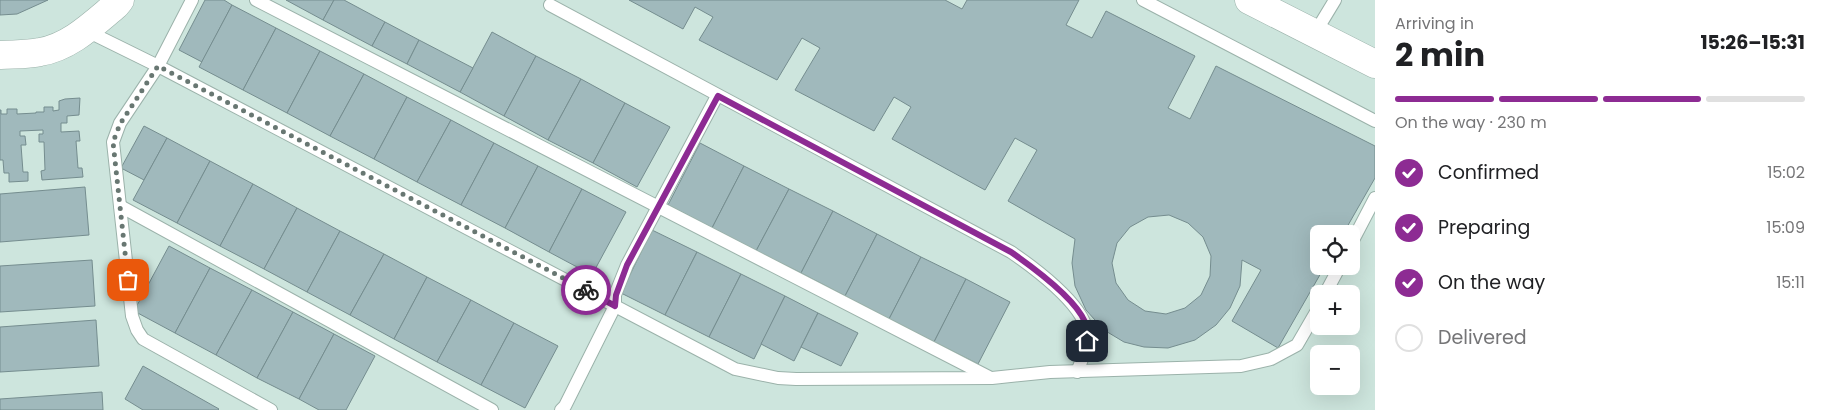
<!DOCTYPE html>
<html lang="en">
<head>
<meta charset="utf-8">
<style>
	body { margin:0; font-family:Poppins,sans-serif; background:#f2f2f2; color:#202124; height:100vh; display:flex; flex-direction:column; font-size:19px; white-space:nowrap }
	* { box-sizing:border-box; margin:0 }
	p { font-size:16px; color:#757577 }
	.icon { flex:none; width:28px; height:28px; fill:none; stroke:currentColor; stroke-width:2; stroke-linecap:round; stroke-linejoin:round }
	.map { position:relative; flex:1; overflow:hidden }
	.sheet { display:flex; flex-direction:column; background:#fff; width:450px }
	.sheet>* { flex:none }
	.tools { position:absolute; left:1310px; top:225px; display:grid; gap:10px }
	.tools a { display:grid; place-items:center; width:50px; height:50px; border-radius:8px; background:#fff; box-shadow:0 5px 20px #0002; font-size:25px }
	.pin { position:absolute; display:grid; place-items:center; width:42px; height:42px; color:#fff; margin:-21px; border-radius:10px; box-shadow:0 2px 8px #0006 }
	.courier { position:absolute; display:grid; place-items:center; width:50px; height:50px; margin:-25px; border:4px solid #8d2b93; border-radius:50%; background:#fff; color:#222; box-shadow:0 1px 6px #0007 }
	.overview em { font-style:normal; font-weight:700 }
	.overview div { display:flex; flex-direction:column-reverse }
	.overview { display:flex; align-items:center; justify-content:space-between; height:85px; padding:0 20px }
	h1 { font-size:32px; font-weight:700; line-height:38px }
	.bar { display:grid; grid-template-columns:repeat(4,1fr); gap:8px 5px; align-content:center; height:60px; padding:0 20px }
	.bar i { height:6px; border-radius:4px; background:#e0e0e0 }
	.bar .current { background:#8d2b93 }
	.bar p { grid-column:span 4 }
	ol { padding:0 20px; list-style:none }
	li { display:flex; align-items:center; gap:15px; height:55px }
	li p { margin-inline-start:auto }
	li .icon { padding:5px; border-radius:50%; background:#8d2b93; color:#fff; stroke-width:4 }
	li:last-child { color:#757577 }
	li i { width:28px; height:28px; border:2px solid #e0e0e0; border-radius:50% }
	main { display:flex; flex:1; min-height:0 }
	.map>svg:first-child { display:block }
	.building { fill:#a0b9bc; stroke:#758d8f; fill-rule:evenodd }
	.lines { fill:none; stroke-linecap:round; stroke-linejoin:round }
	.service-casing { stroke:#9bb2aa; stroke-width:14 }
	.tertiary-casing { stroke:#9bb2aa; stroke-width:29 }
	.service { stroke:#fff; stroke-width:12 }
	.tertiary { stroke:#fff; stroke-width:28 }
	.done { stroke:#687772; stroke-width:5; stroke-dasharray:0 9 }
	.route { stroke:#8d2b93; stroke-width:6 }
</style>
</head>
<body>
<main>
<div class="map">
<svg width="1375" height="410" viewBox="0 0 1375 410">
	<rect width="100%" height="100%" fill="#cde5dd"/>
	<g class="building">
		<path d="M0 0H48L17 14 0 15Z"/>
		<path d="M205 0H224L232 5 202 62 179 50Z"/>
		<path d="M286 0H334L323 20Z"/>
		<path d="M334 0H344L385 22 372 46 323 20Z"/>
		<path d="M629 0H945L962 9 967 0H1079L1066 25 1092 38 1106 11 1195 56 1168 108 1190 119 1216 66 1375 146V178L1343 234H1319V266H1325L1278 348 1232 321 1261 270 1242 260 1240 286 1230 308 1216 325 1195 340 1168 348 1144 347 1124 342 1104 330 1086 310 1075 286 1072 263 1075 239 1008 201 1037 150 1015 138 985 190 892 139 911 107 894 97 874 131 795 90 820 48 802 38 777 80 699 40 713 17 695 7 683 29ZM1169 215 1188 223 1203 237 1211 256 1210 276 1201 295 1185 308 1166 314 1145 311 1128 300 1116 283 1112 263 1117 243 1130 227 1148 217Z"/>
		<path d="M232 5 276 28 243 90 199 67Z"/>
		<path d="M385 22 419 40 407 64 372 46Z"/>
		<path d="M276 28 320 51 287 113 243 90Z"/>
		<path d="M492 32 536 56 504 116 460 92Z"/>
		<path d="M419 40 473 68 460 92 407 64Z"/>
		<path d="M320 51 364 74 330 136 287 113Z"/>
		<path d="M536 56 581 79 548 140 504 116Z"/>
		<path d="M364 74 407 97 374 159 330 136Z"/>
		<path d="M581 79 625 103 593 163 548 140Z"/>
		<path d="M407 97 451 120 417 182 374 159Z"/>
		<path d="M80 98 79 115 67 116V123H61V132L79 131 80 141H76L78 168H82L83 177 42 180 41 171 45 170 44 142H39V134H43V130L20 131V136H25L26 145H21L23 172H28V181L9 182V173H4L3 160H0V110H1V114H7V109H17V114L36 113V112H44V107H53V111L59 110V101L65 99Z"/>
		<path d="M625 103 670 127 637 187 593 163Z"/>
		<path d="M451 120 494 143 461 205 417 182Z"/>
		<path d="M144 126 167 138 144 180 121 168Z"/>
		<path d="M167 138 210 161 177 223 133 200Z"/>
		<path d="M494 143 538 166 505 228 461 205Z"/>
		<path d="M700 143 744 166 712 228 668 205Z"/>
		<path d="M210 161 253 184 220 246 177 223Z"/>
		<path d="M538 166 582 189 549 252 505 228Z"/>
		<path d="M744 166 789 189 756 251 712 228Z"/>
		<path d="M253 184 297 208 264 269 220 246Z"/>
		<path d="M85 187 89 235 0 242V194Z"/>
		<path d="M582 189 626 212 592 275 549 252Z"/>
		<path d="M789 189 833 211 801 273 756 251Z"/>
		<path d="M297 208 340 231 307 292 264 269Z"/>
		<path d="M833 211 877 234 845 296 801 273Z"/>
		<path d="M652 230 697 252 665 315 621 293Z"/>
		<path d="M340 231 384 254 350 315 307 292Z"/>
		<path d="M877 234 921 257 889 319 845 296Z"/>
		<path d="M169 246 210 268 175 333 134 311Z"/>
		<path d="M697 252 741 274 709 337 665 315Z"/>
		<path d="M384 254 427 277 394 339 350 315Z"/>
		<path d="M921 257 966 279 934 342 889 319Z"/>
		<path d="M92 260 95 306 0 312V266Z"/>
		<path d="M210 268 252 290 216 355 175 333Z"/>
		<path d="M741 274 785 296 754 359 709 337Z"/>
		<path d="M427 277 471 300 437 362 394 339Z"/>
		<path d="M966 279 1010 302 978 364 934 342Z"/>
		<path d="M252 290 293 312 257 378 216 355Z"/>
		<path d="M785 296 818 313 794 361 761 344Z"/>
		<path d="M471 300 514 323 481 385 437 362Z"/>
		<path d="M293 312 334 334 299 399 257 378Z"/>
		<path d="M818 313 858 333 841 366 801 347Z"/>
		<path d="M96 320 99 366 0 372V327Z"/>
		<path d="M514 323 558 346 525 408 481 385Z"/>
		<path d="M334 334 375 356 346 410H319L299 399Z"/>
		<path d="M143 366 219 409 218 410H143L125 399Z"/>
		<path d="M102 392 103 410H0V399Z"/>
	</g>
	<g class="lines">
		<defs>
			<g id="service">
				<path d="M192 0 158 66 120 123 113 142 132 316 137 330 143 339 271 410"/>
				<path d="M256 0 989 377"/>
				<path d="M1143 0 1375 121"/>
				<path d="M550 5 1011 252C1033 267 1082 303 1087 331 1089 345 1082 359 1077 372"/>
				<path d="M85 30 158 66 735 369 778 378 796 379 992 378 1050 372 1241 366 1271 359 1297 345 1319 307"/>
				<path d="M1315 33 1335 0"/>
				<path d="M120 206 492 410"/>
				<path d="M1351 244 1375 198"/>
				<path d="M1325 294 1340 266"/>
				<path d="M561 410 565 406 615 306V295L627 265 717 96"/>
			</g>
			<g id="tertiary">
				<path d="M1249 0 1375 64"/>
				<path d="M0 55C13 54 27 55 40 52 70 47 93 24 116 5L120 0"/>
			</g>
		</defs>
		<use href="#service" class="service-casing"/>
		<use href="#tertiary" class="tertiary-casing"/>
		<use href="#service" class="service"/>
		<use href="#tertiary" class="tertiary"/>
	</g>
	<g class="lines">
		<path class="done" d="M128 280 113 142 120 124 158 66 586 290"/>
		<path class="route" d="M586 290 615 306 616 295 627 265 718 96 1011 252C1031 266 1075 298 1085 322 1087 328 1087 335 1087 341"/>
	</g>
</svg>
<div class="tools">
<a><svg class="icon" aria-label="locate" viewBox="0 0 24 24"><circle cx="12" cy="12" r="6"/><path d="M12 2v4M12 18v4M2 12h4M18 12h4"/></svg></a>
<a>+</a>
<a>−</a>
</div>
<div class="pin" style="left:128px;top:280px;background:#ea580c"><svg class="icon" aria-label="bag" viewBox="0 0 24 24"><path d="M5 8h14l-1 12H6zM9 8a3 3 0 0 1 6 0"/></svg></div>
<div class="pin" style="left:1087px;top:341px;background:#1f2937"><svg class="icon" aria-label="home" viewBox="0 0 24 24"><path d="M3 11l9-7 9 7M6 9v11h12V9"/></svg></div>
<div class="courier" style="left:586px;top:290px"><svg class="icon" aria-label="bike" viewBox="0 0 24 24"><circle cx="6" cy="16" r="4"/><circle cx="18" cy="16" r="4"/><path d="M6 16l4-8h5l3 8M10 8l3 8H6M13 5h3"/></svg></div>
</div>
<section class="sheet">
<div class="overview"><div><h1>2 min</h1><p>Arriving in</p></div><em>15:26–15:31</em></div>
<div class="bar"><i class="current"></i><i class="current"></i><i class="current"></i><i></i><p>On the way · 230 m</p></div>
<ol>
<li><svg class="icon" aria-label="check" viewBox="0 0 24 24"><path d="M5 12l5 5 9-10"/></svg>Confirmed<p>15:02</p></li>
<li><svg class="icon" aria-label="check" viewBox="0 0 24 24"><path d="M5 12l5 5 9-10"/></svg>Preparing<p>15:09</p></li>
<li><svg class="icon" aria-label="check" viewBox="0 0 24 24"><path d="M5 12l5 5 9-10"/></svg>On the way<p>15:11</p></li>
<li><i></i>Delivered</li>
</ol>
</section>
</main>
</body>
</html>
